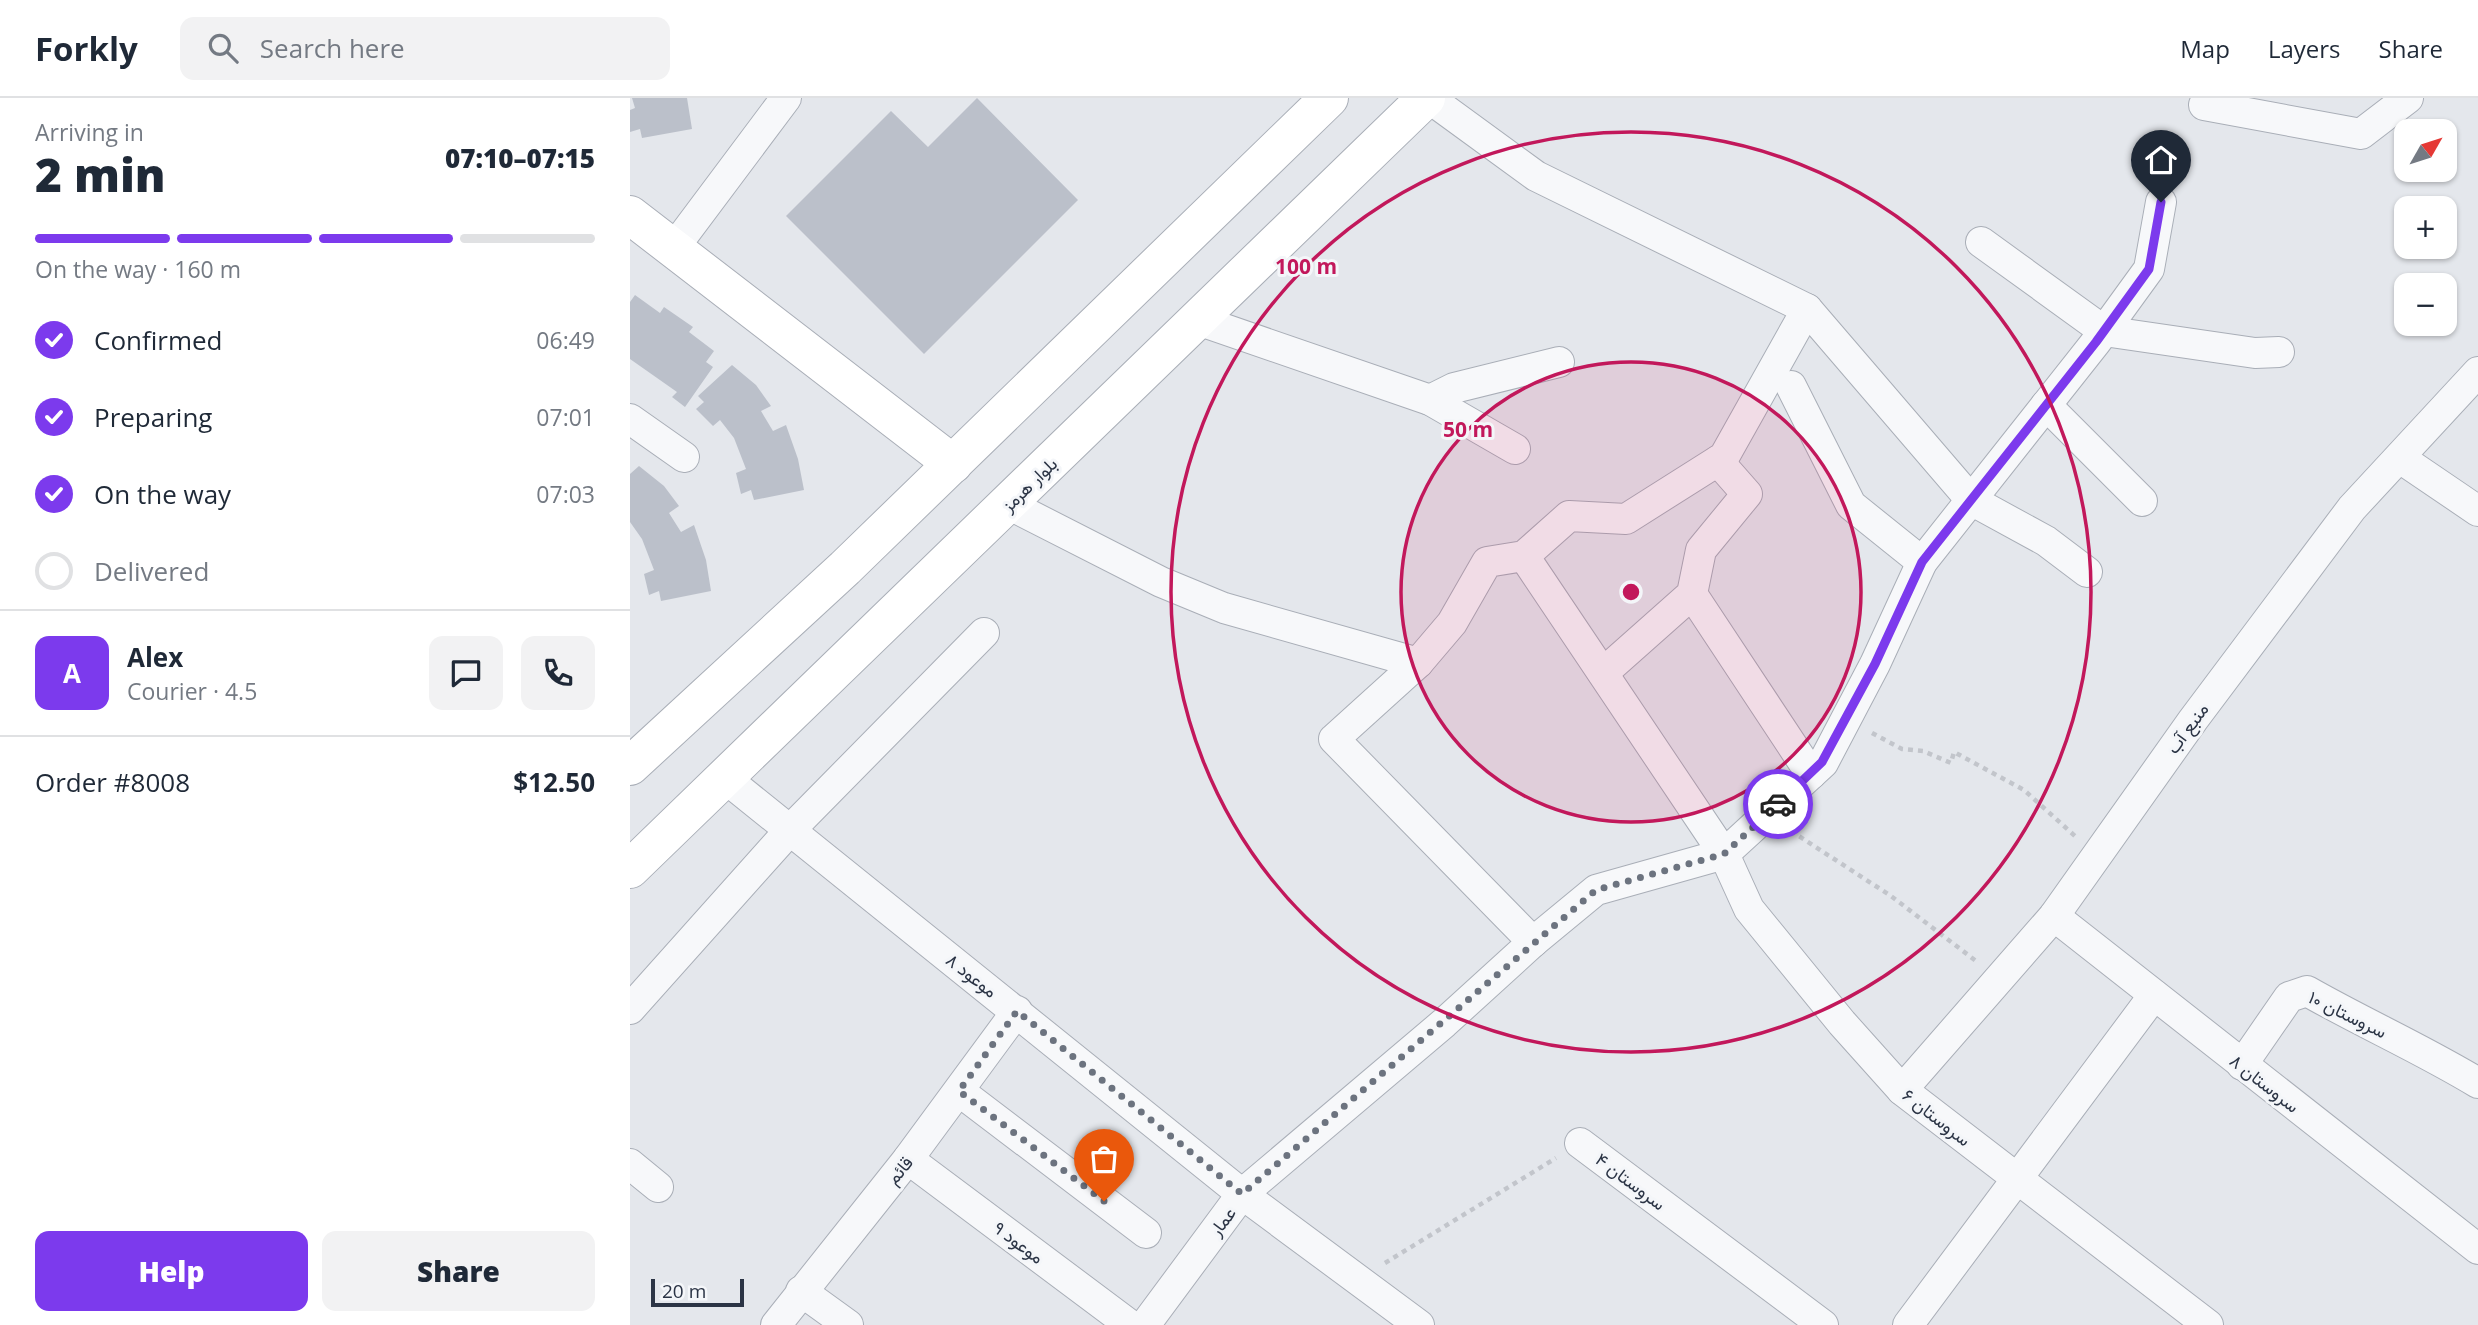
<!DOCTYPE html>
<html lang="en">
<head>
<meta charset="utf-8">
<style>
	body { margin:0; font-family:"Open Sans",Vazirmatn,sans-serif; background:#f2f2f3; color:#1f2937; height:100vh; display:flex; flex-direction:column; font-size:26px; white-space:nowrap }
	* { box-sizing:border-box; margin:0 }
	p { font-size:23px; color:#747a83 }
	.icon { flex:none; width:38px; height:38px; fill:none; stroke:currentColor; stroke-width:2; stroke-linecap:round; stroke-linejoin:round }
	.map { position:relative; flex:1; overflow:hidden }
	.details { display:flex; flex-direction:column; background:#fff; width:630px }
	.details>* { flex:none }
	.needle { width:46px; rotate:51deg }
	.fabs { position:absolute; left:1764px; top:21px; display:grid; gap:14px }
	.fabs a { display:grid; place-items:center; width:63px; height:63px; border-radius:14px; background:#fff; box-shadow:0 2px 5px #0004; font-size:35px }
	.scale { position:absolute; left:21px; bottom:18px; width:93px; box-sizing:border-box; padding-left:7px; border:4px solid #2b3445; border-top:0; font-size:19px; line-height:24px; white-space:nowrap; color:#2b3445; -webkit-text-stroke:5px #f4f6f9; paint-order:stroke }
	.pin { position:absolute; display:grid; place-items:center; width:60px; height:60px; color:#fff; margin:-72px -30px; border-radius:50% 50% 50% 0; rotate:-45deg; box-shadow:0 0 7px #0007 }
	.pin .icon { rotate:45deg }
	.courier { position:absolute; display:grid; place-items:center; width:70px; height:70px; margin:-35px; border:5px solid #7c3aed; border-radius:50%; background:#fff; color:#222; box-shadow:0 2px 9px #0007 }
	.summary em { font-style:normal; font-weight:800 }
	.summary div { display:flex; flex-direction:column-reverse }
	.summary { display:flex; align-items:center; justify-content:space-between; height:119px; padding:0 35px }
	h1 { font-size:46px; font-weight:800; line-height:52px }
	.bar { display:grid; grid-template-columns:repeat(4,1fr); gap:10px 7px; align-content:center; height:84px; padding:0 35px }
	.bar i { height:9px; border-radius:5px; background:#e0e1e3 }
	.bar .on { background:#7c3aed }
	.bar p { grid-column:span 4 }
	.line { display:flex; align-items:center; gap:18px; padding:0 35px; border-top:2px solid #e0e1e3 }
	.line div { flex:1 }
	.round { display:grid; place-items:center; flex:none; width:74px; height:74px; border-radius:14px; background:#f2f2f3 }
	ol { padding:0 35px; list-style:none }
	li { display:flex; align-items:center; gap:21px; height:77px }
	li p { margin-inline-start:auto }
	li .icon { padding:7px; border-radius:50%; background:#7c3aed; color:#fff; stroke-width:4 }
	li:last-child { color:#747a83 }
	li i { width:38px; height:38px; border:4px solid #e0e1e3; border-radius:50% }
	.cta { display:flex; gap:14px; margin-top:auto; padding:14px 35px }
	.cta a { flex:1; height:80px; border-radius:14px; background:#7c3aed; color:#fff; font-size:28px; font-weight:800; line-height:80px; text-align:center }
	.cta a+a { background:#f2f2f3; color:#1f2937 }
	header { display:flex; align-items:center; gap:42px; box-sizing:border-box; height:98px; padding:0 35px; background:#fff; border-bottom:2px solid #e0e1e3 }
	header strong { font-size:33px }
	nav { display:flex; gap:38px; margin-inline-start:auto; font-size:24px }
	.search { width:490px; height:63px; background:#f2f2f3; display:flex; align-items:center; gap:18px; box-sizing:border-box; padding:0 24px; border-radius:14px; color:#747a83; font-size:26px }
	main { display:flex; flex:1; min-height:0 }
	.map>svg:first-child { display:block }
	.building { fill:#bbc0ca }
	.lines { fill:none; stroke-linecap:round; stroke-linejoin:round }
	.street-casing { stroke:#a9aeb7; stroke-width:32 }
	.secondary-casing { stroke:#a9aeb7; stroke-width:40 }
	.path { stroke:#c2c5cb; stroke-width:4.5; stroke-dasharray:5 5; stroke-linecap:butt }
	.street { stroke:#f7f8fa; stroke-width:30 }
	.secondary { stroke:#fff; stroke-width:38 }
	.done { stroke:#6c737f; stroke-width:7; stroke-dasharray:0 12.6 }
	.route { stroke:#7c3aed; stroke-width:9 }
	.ring { fill:none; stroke:#c2185b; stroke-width:3.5 }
	.labels { text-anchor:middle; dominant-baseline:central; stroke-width:6; stroke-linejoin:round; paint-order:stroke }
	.street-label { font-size:18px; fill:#2b3445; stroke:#f4f6f9 }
	.centre { fill:#c2185b; stroke:#f4f6f9; stroke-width:3.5 }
	.ring-label { font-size:21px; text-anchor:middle; font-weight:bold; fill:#c2185b; stroke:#f4f6f9; stroke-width:6; stroke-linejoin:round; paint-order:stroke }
</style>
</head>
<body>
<header>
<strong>Forkly</strong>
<div class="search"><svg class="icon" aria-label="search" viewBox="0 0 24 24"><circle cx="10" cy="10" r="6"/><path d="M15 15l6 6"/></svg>Search here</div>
<nav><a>Map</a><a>Layers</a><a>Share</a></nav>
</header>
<main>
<section class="details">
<div class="summary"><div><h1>2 min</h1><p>Arriving in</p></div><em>07:10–07:15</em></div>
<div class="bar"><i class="on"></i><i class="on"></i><i class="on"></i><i></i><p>On the way · 160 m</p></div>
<ol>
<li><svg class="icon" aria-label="check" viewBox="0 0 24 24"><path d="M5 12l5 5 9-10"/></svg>Confirmed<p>06:49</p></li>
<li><svg class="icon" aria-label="check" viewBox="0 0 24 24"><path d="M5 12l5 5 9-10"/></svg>Preparing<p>07:01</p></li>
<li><svg class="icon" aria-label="check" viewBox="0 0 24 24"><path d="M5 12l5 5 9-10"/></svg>On the way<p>07:03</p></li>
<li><i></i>Delivered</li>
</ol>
<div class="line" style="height:126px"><b class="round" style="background:#7c3aed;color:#fff">A</b><div><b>Alex</b><p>Courier · 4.5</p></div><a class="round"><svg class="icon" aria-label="chat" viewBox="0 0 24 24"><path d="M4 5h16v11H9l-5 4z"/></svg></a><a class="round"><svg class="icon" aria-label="phone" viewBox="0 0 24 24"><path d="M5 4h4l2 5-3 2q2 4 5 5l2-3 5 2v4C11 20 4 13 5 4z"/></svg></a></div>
<div class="line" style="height:91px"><div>Order #8008</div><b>$12.50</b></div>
<div class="cta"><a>Help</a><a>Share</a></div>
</section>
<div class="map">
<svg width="1848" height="1227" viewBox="0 0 1848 1227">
	<rect width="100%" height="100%" fill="#e4e7ec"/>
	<g class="building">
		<path d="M2 0H57L62 31 12 40 10 31 0 34V12L5 10Z"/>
		<path d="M347 0 448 102 294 256 156 118 261 13 298 49Z"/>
		<path d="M5 197 30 215 34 209 63 229 59 234 84 253 76 264 83 269 55 309 42 299 47 294 0 261V204Z"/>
		<path d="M102 267 126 287 141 308 131 313 143 333 156 327 168 361 174 392 124 402 121 392 111 396 106 375 116 371 104 340 90 322 83 328 66 311 74 304 68 298Z"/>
		<path d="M9 368 34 388 49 408 39 415 51 434 64 427 76 462 81 493 31 503 29 493 19 497 14 476 24 472 12 441 0 424V376Z"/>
	</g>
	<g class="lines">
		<defs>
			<g id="street">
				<path d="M799 0 906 78 1177 211 1341 402 1416 443 1457 474"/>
				<path d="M1574 7 1731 36 1778 0"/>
				<path d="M1351 144 1474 233 1625 255 1649 254"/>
				<path d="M43 151 156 0"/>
				<path d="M568 222 800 302 885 351"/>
				<path d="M1161 288 1221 407 1292 464"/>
				<path d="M800 302 824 290 929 264"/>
				<path d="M1416 307 1512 403"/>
				<path d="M0 321 54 359"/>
				<path d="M1770 360 1848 413"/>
				<path d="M378 406 531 484 594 510 788 565"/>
				<path d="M894 458 1094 756 1119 811 1212 925 1272 992 1578 1227"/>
				<path d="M1062 496 1181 676"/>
				<path d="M973 575 1062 496 1071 452 1117 396 1088 363"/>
				<path d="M95 680 612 1096 789 1227"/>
				<path d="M1424 818 1848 1151"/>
				<path d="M903 844 704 641 788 565 822 525 857 464 894 458 939 418 996 421 1094 359 1177 211"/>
				<path d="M0 911 160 732 354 535"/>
				<path d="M1612 967 1659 899 1677 893C1733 925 1792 951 1848 985"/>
				<path d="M1272 992 1424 818 1563 622 1722 410 1848 274"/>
				<path d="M329 993 516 1135"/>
				<path d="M950 1045 1193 1227"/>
				<path d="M278 1061 500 1227"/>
				<path d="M0 1066 28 1089"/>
				<path d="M171 1193 218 1227"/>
				<path d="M146 1227 278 1061 387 913"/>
				<path d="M515 1227 612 1096 814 925 903 844 966 792 1094 756 1193 665 1245 566 1292 464 1466 244 1519 171 1531 104"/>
				<path d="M1278 1227 1524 897"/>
			</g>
			<g id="secondary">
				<path d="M0 117 323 366"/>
				<path d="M0 668 215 470 699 0"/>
				<path d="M0 771 796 0"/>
			</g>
		</defs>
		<use href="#street" class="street-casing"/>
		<use href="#secondary" class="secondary-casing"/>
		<g class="path">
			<path d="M1242 635 1272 651 1293 653 1321 665 1324 654 1394 692 1445 738"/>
			<path d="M1161 733 1261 798 1346 863"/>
			<path d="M755 1165 926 1060"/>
		</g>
		<use href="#street" class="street"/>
		<use href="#secondary" class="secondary"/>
	</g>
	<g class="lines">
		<path class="done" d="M474 1103 329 993 387 913 612 1096 966 792 1094 756 1148 706"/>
		<path class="route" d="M1148 706 1192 664 1245 566 1292 464 1466 244 1519 171 1531 104"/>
	</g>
	<circle cx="1001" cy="494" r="230" fill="#c2185b" fill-opacity=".12"/>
	<g class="ring">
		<circle cx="1001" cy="494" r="230"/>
		<circle cx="1001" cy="494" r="460"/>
	</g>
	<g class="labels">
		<g class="street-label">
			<text transform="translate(399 386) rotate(-44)">بلوار هرمز</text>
			<text transform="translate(1557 630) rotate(-54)">منبع آب</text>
			<text transform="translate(342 877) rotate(38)">موعود ۸</text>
			<text transform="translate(1718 916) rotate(26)">سروستان ۱۰</text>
			<text transform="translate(1635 985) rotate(38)">سروستان ۸</text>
			<text transform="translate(1307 1019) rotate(38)">سروستان ۶</text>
			<text transform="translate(269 1072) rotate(-51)">قائم</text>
			<text transform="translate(1001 1083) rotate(37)">سروستان ۴</text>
			<text transform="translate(592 1123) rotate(-53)">عمار</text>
			<text transform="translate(389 1144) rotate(37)">موعود ۹</text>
		</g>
	</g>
	<circle cx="1001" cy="494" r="10" class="centre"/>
	<g class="ring-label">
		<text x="676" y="176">100 m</text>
		<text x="838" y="339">50 m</text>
	</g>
</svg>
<div class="fabs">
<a><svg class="needle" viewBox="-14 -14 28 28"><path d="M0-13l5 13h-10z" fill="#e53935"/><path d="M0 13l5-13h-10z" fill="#747a83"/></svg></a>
<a>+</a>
<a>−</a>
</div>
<div class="scale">20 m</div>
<div class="pin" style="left:474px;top:1103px;background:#ea580c"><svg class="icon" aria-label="bag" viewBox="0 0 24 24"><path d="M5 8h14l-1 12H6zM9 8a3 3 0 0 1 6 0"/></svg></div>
<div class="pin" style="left:1531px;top:104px;background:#1f2937"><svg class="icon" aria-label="home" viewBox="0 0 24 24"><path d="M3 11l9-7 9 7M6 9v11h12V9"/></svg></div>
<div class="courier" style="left:1148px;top:706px"><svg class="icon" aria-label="car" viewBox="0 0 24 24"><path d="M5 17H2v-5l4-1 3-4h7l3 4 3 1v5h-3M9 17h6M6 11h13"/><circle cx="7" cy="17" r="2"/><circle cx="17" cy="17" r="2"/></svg></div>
</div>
</main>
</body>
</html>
